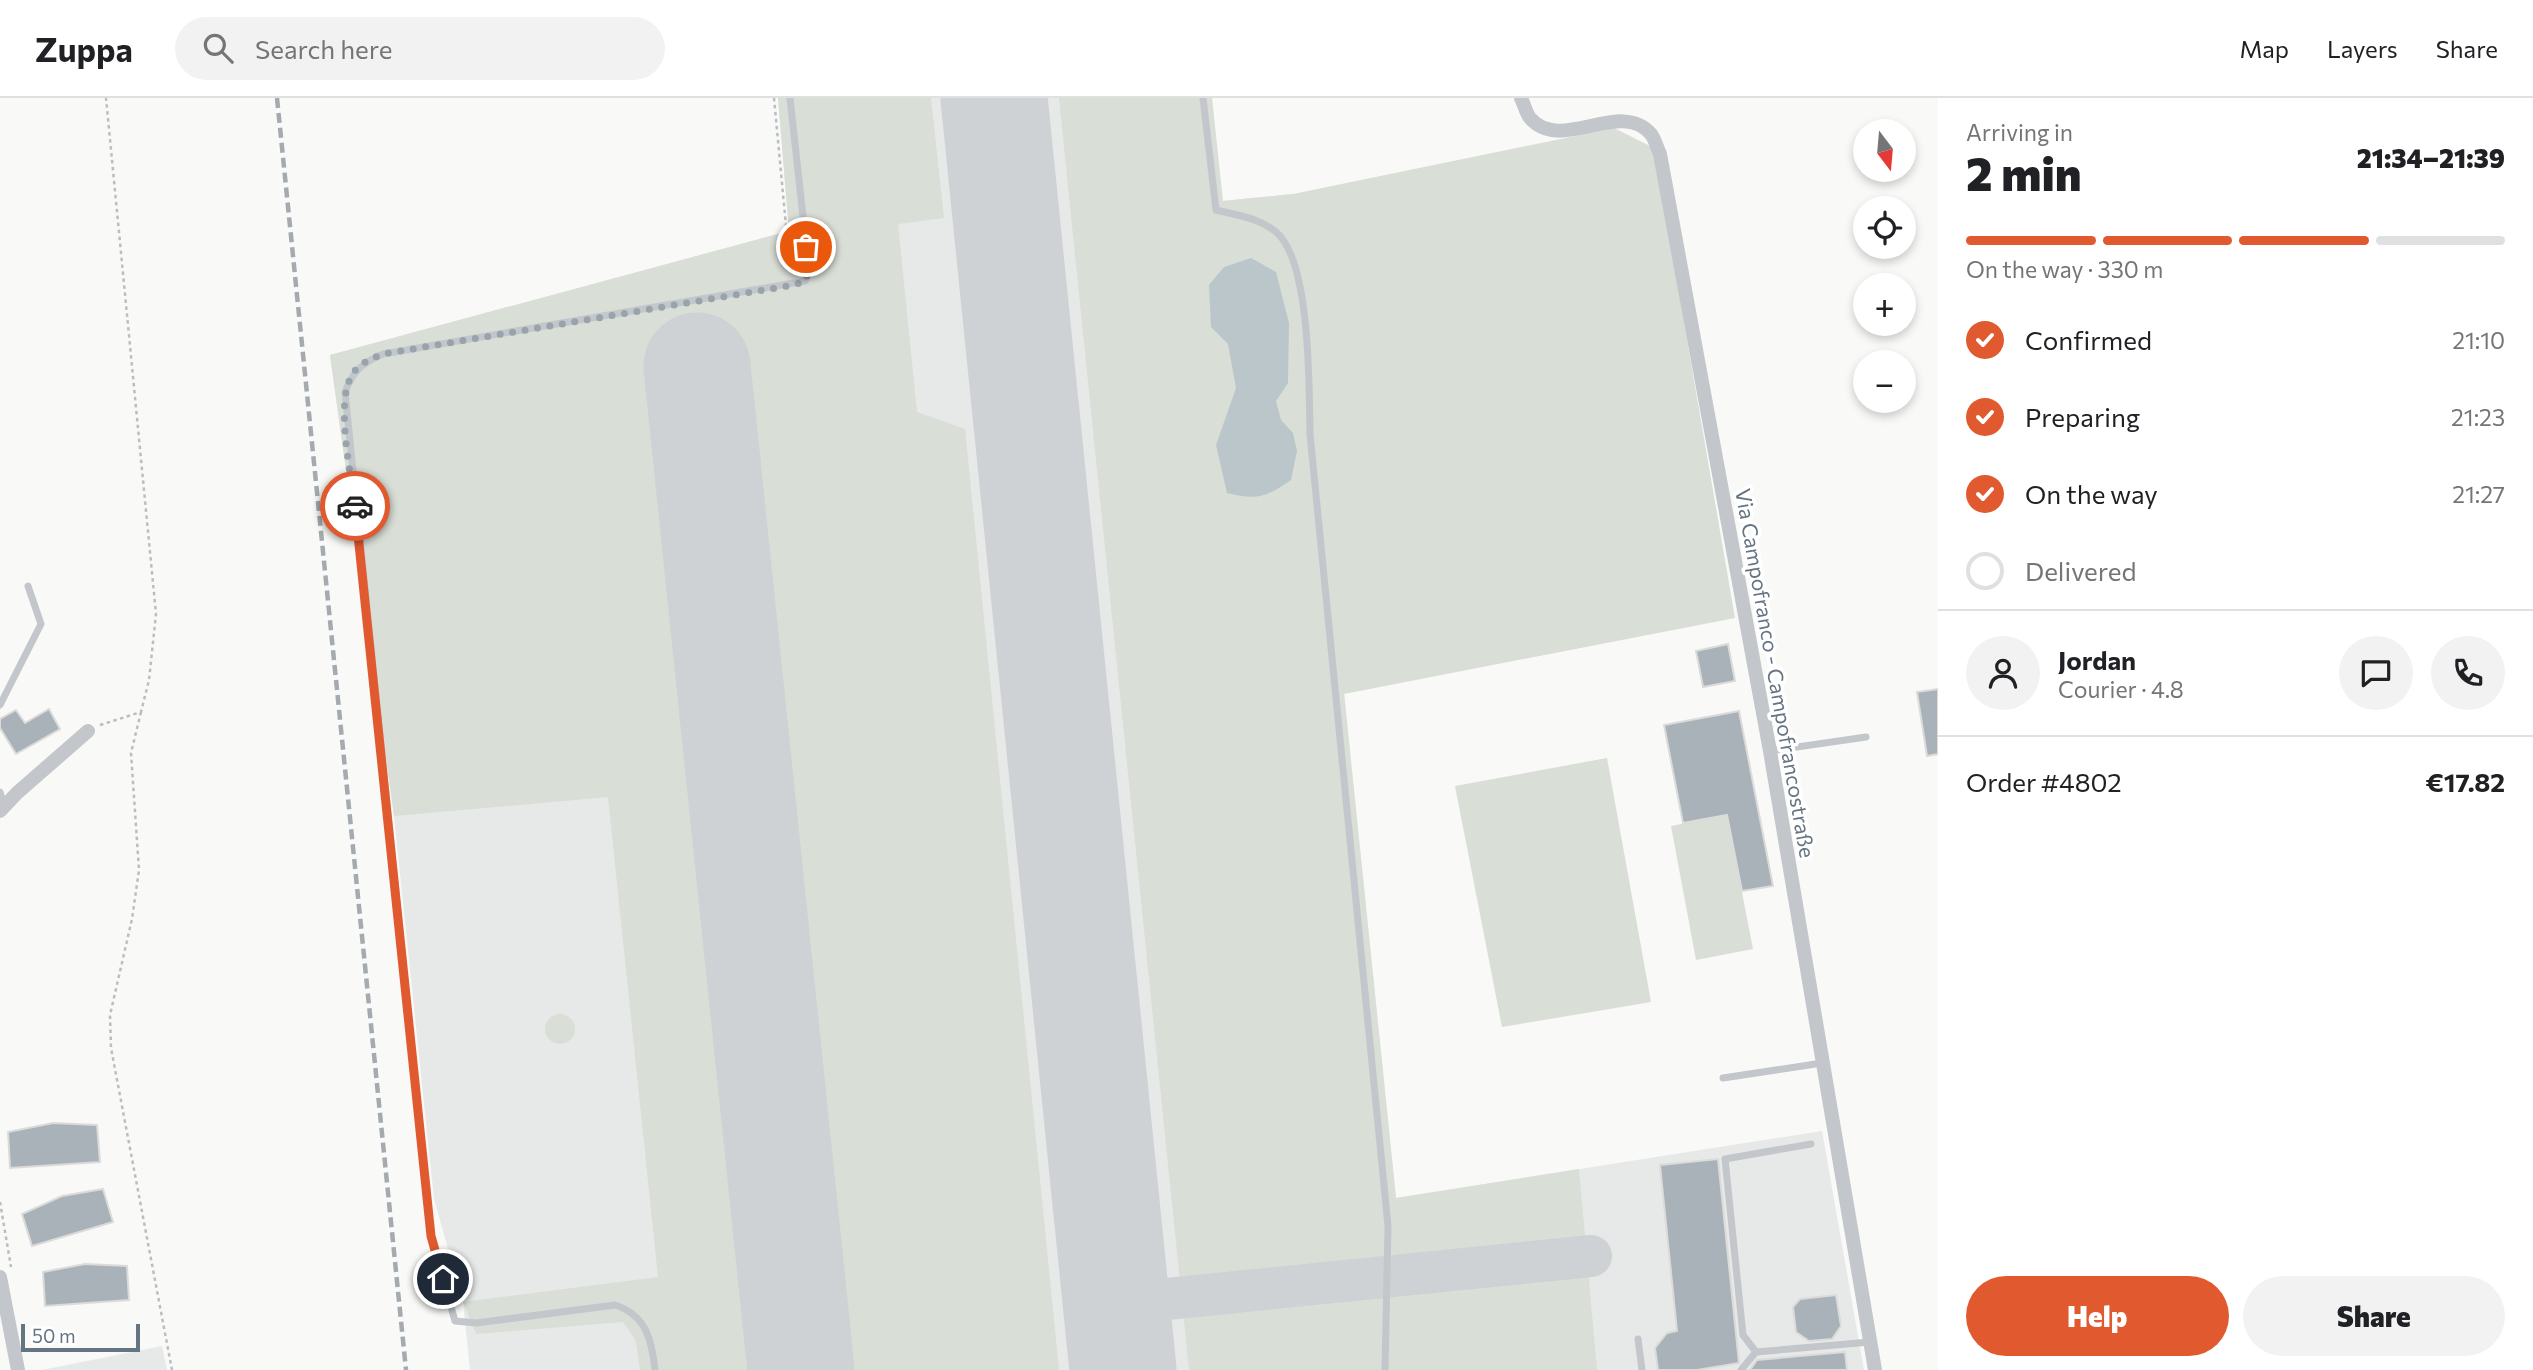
<!DOCTYPE html>
<html lang="en">
<head>
<meta charset="utf-8">
<style>
	body { margin:0; font-family:Commissioner,sans-serif; background:#f2f2f2; color:#202124; height:100vh; display:flex; flex-direction:column; font-size:26px; white-space:nowrap }
	* { box-sizing:border-box; margin:0 }
	p { font-size:23px; color:#757577 }
	.icon { flex:none; width:38px; height:38px; fill:none; stroke:currentColor; stroke-width:2; stroke-linecap:round; stroke-linejoin:round }
	.map { position:relative; flex:1; overflow:hidden }
	.drawer { display:flex; flex-direction:column; background:#fff; width:595px }
	.drawer>* { flex:none }
	.needle { width:46px; rotate:164deg }
	.tools { position:absolute; left:1853px; top:21px; display:grid; gap:14px }
	.tools a { display:grid; place-items:center; width:63px; height:63px; border-radius:50%; background:#fff; box-shadow:0 4px 10px #0003; font-size:35px }
	.scale { position:absolute; left:21px; bottom:18px; width:119px; box-sizing:border-box; padding-left:7px; border:4px solid #657482; border-top:0; font-size:19px; line-height:24px; white-space:nowrap; color:#657482; -webkit-text-stroke:5px #fff; paint-order:stroke }
	.pin { position:absolute; display:grid; place-items:center; width:60px; height:60px; color:#fff; margin:-30px; border:4px solid #fff; border-radius:50%; box-shadow:0 2px 7px #0007 }
	.courier { position:absolute; display:grid; place-items:center; width:70px; height:70px; margin:-35px; border:5px solid #e15a2f; border-radius:50%; background:#fff; color:#222; box-shadow:0 2px 9px #0007 }
	.summary em { font-style:normal; font-weight:800 }
	.summary div { display:flex; flex-direction:column-reverse }
	.summary { display:flex; align-items:center; justify-content:space-between; height:119px; padding:0 28px }
	h1 { font-size:46px; font-weight:800; line-height:52px }
	.bar { display:grid; grid-template-columns:repeat(4,1fr); gap:10px 7px; align-content:center; height:84px; padding:0 28px }
	.bar i { height:9px; border-radius:5px; background:#e0e0e0 }
	.bar .selected { background:#e15a2f }
	.bar p { grid-column:span 4 }
	.line { display:flex; align-items:center; gap:18px; padding:0 28px; border-top:2px solid #e0e0e0 }
	.line div { flex:1 }
	.round { display:grid; place-items:center; flex:none; width:74px; height:74px; border-radius:37px; background:#f2f2f2 }
	ol { padding:0 28px; list-style:none }
	li { display:flex; align-items:center; gap:21px; height:77px }
	li p { margin-inline-start:auto }
	li .icon { padding:7px; border-radius:50%; background:#e15a2f; color:#fff; stroke-width:4 }
	li:last-child { color:#757577 }
	li i { width:38px; height:38px; border:4px solid #e0e0e0; border-radius:50% }
	.primary-button { display:flex; gap:14px; margin-top:auto; padding:14px 28px }
	.primary-button a { flex:1; height:80px; border-radius:42px; background:#e15a2f; color:#fff; font-size:28px; font-weight:800; line-height:80px; text-align:center }
	.primary-button a+a { background:#f2f2f2; color:#202124 }
	header { display:flex; align-items:center; gap:42px; box-sizing:border-box; height:98px; padding:0 35px; background:#fff; border-bottom:2px solid #e0e0e0 }
	header strong { font-size:33px }
	nav { display:flex; gap:38px; margin-inline-start:auto; font-size:24px }
	.search { width:490px; height:63px; background:#f2f2f2; display:flex; align-items:center; gap:18px; box-sizing:border-box; padding:0 24px; border-radius:38px; color:#757577; font-size:26px }
	main { display:flex; flex:1; min-height:0 }
	.map>svg:first-child { display:block }
	.built { fill:#e7e8e8 }
	.green { fill:#d9ded6 }
	.water { fill:#bbc6cb }
	.lines { fill:none; stroke-linecap:round; stroke-linejoin:round }
	.taxiway { stroke:#ced2d4; stroke-width:42 }
	.runway { stroke:#ced2d4; stroke-width:107 }
	.building { fill:#a9b2b8; stroke:#dbdbd9; stroke-width:2 }
	.path { stroke:#bbbec1; stroke-width:2.5; stroke-dasharray:3.5 3.5; stroke-linecap:butt }
	.service { stroke:#c3c7cb; stroke-width:7 }
	.minor { stroke:#c3c7cb; stroke-width:14 }
	.rail { stroke:#a4aab0; stroke-width:4.5; stroke-dasharray:10 5; stroke-linecap:butt }
	.done { stroke:#99a3ab; stroke-width:7; stroke-dasharray:0 12.6 }
	.route { stroke:#e15a2f; stroke-width:9 }
	.labels { text-anchor:middle; dominant-baseline:central; stroke-width:7; stroke-linejoin:round; paint-order:stroke }
	.street-label { font-size:21px; fill:#657482; stroke:#fff }
</style>
</head>
<body>
<header>
<strong>Zuppa</strong>
<div class="search"><svg class="icon" aria-label="search" viewBox="0 0 24 24"><circle cx="10" cy="10" r="6"/><path d="M15 15l6 6"/></svg>Search here</div>
<nav><a>Map</a><a>Layers</a><a>Share</a></nav>
</header>
<main>
<div class="map">
<svg width="1938" height="1272" viewBox="0 0 1938 1272">
	<rect width="100%" height="100%" fill="#f9f9f7"/>
	<g class="built">
		<path d="M778 0H1212L1222 103 1293 96 1396 1100 1822 1033 1864 1272H470L463 1204 434 1101 394 718 330 257 789 133Z"/>
		<path d="M162 1248 167 1272H42Z"/>
	</g>
	<g class="green">
		<path d="M778 0H931L944 120 898 126 917 314 965 331 1059 1272H640L636 1243 623 1224 476 1236 463 1204 658 1179 608 699 394 718 330 257 789 133Z"/>
		<path d="M1059 0H1212L1223 103 1293 96 1614 30 1654 50 1735 520 1344 596 1396 1100 1579 1071 1597 1272H1189Z"/>
		<path d="M1607 660 1651 904 1502 929 1455 688Z"/>
		<path d="M1727 717 1753 851 1696 862 1671 728Z"/>
		<circle cx="560" cy="931" r="15"/>
	</g>
	<path class="water" d="M1251 160 1276 174 1289 225 1288 285 1276 303 1281 322 1293 335 1297 353 1291 382C1265 400 1257 402 1227 395L1216 347 1236 290 1228 246 1211 229 1209 187 1224 169Z"/>
	<g class="lines">
		<path class="taxiway" d="M1117 1206 1591 1158"/>
		<g class="runway">
			<path d="M994 0 1123 1272"/>
			<path d="M697 268 801 1272"/>
		</g>
	</g>
	<g class="building">
		<path d="M1728 546 1735 583 1703 589 1696 553Z"/>
		<path d="M1938 591V656L1927 658 1917 594Z"/>
		<path d="M49 611 60 631 16 656 0 630V621L16 612 25 625Z"/>
		<path d="M1739 613 1773 788 1742 793 1727 717 1683 725 1664 627Z"/>
		<path d="M53 1025 97 1027 100 1064 10 1070 8 1034Z"/>
		<path d="M1718 1061 1739 1265 1697 1272H1658L1655 1250 1667 1235 1677 1233 1660 1067Z"/>
		<path d="M103 1091 113 1124 32 1148 22 1116 62 1098Z"/>
		<path d="M85 1166 127 1168 129 1202 45 1208 43 1174Z"/>
		<path d="M1836 1197 1841 1228 1832 1241 1809 1243 1796 1234 1793 1209 1800 1201Z"/>
		<path d="M1845 1254 1847 1272H1750L1757 1262Z"/>
	</g>
	<g class="lines">
		<g class="path">
			<path d="M774 0 786 128"/>
			<path d="M141 614 131 655 139 772 132 821 110 917 111 950 172 1272"/>
			<path d="M100 627 141 614 149 582 156 516 106 0"/>
			<path d="M0 1104 11 1169"/>
		</g>
		<g class="service">
			<path d="M1203 0 1216 112C1237 117 1259 120 1276 134 1311 163 1309 291 1310 336L1388 1128 1385 1272"/>
			<path d="M0 607 41 526 28 488"/>
			<path d="M1770 653 1866 639"/>
			<path d="M0 694 4 708"/>
			<path d="M1723 980 1822 965"/>
			<path d="M1811 1046 1725 1061 1743 1237 1756 1254 1870 1244"/>
			<path d="M1638 1241 1642 1272"/>
			<path d="M655 1272C652 1242 646 1217 615 1207L476 1225 455 1223 431 1138 345 294C353 273 362 265 383 256L805 183 809 173 790 0"/>
			<path d="M1741 1272 1756 1254"/>
		</g>
		<g class="minor">
			<path d="M1521 0C1524 6 1526 15 1530 20 1561 56 1620 0 1651 36 1655 41 1657 50 1660 56L1770 653 1875 1272"/>
			<path d="M0 713 17 695 88 633"/>
			<path d="M0 1179 18 1272"/>
		</g>
		<path class="rail" d="M277 0 406 1272"/>
	</g>
	<g class="lines">
		<path class="done" d="M355 408C351 375 335 305 352 277 358 266 371 261 383 256L794 187 805 183 809 173 806 149"/>
		<path class="route" d="M355 408 431 1138 443 1181"/>
	</g>
	<g class="labels">
		<g class="street-label">
			<text transform="translate(1776 575) rotate(80)">Via Campofranco - Campofrancostraße</text>
		</g>
	</g>
</svg>
<div class="tools">
<a><svg class="needle" viewBox="-14 -14 28 28"><path d="M0-13l5 13h-10z" fill="#e53935"/><path d="M0 13l5-13h-10z" fill="#757577"/></svg></a>
<a><svg class="icon" aria-label="locate" viewBox="0 0 24 24"><circle cx="12" cy="12" r="6"/><path d="M12 2v4M12 18v4M2 12h4M18 12h4"/></svg></a>
<a>+</a>
<a>−</a>
</div>
<div class="scale">50 m</div>
<div class="pin" style="left:806px;top:149px;background:#ea580c"><svg class="icon" aria-label="bag" viewBox="0 0 24 24"><path d="M5 8h14l-1 12H6zM9 8a3 3 0 0 1 6 0"/></svg></div>
<div class="pin" style="left:443px;top:1181px;background:#1f2937"><svg class="icon" aria-label="home" viewBox="0 0 24 24"><path d="M3 11l9-7 9 7M6 9v11h12V9"/></svg></div>
<div class="courier" style="left:355px;top:408px"><svg class="icon" aria-label="car" viewBox="0 0 24 24"><path d="M5 17H2v-5l4-1 3-4h7l3 4 3 1v5h-3M9 17h6M6 11h13"/><circle cx="7" cy="17" r="2"/><circle cx="17" cy="17" r="2"/></svg></div>
</div>
<section class="drawer">
<div class="summary"><div><h1>2 min</h1><p>Arriving in</p></div><em>21:34–21:39</em></div>
<div class="bar"><i class="selected"></i><i class="selected"></i><i class="selected"></i><i></i><p>On the way · 330 m</p></div>
<ol>
<li><svg class="icon" aria-label="check" viewBox="0 0 24 24"><path d="M5 12l5 5 9-10"/></svg>Confirmed<p>21:10</p></li>
<li><svg class="icon" aria-label="check" viewBox="0 0 24 24"><path d="M5 12l5 5 9-10"/></svg>Preparing<p>21:23</p></li>
<li><svg class="icon" aria-label="check" viewBox="0 0 24 24"><path d="M5 12l5 5 9-10"/></svg>On the way<p>21:27</p></li>
<li><i></i>Delivered</li>
</ol>
<div class="line" style="height:126px"><a class="round"><svg class="icon" aria-label="person" viewBox="0 0 24 24"><circle cx="12" cy="8" r="4"/><path d="M4 21q1-7 8-7t8 7"/></svg></a><div><b>Jordan</b><p>Courier · 4.8</p></div><a class="round"><svg class="icon" aria-label="chat" viewBox="0 0 24 24"><path d="M4 5h16v11H9l-5 4z"/></svg></a><a class="round"><svg class="icon" aria-label="phone" viewBox="0 0 24 24"><path d="M5 4h4l2 5-3 2q2 4 5 5l2-3 5 2v4C11 20 4 13 5 4z"/></svg></a></div>
<div class="line" style="height:91px"><div>Order #4802</div><b>€17.82</b></div>
<div class="primary-button"><a>Help</a><a>Share</a></div>
</section>
</main>
</body>
</html>
